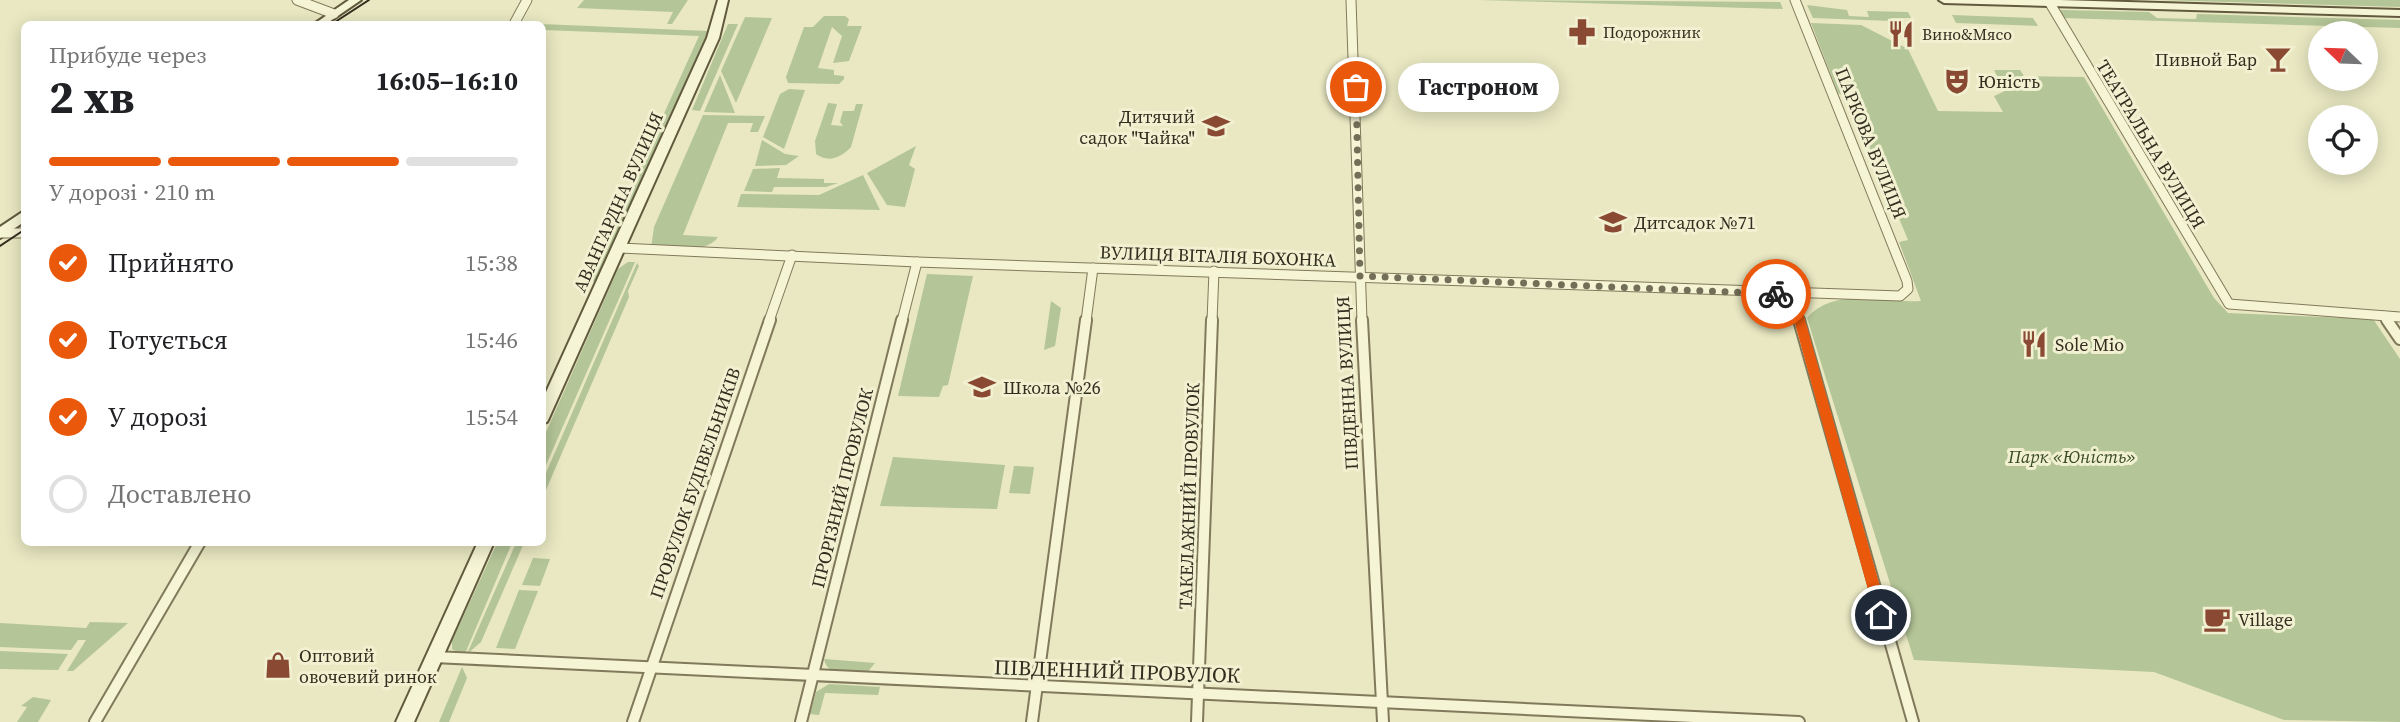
<!DOCTYPE html>
<html lang="uk">
<head>
<meta charset="utf-8">
<style>
	body { margin:0; font-family:"Source Serif 4",serif; background:#f2f2f2; color:#202124; height:100vh; display:flex; flex-direction:column; font-size:26px; white-space:nowrap }
	* { box-sizing:border-box; margin:0 }
	p { font-size:23px; color:#757577 }
	.icon { flex:none; width:38px; height:38px; fill:none; stroke:currentColor; stroke-width:2; stroke-linecap:round; stroke-linejoin:round }
	.map { position:relative; flex:1; overflow:hidden }
	.drawer { position:absolute; left:21px; top:21px; width:525px; height:525px; display:flex; flex-direction:column; background:#fff; border-radius:10px; box-shadow:0 4px 18px #0003 }
	.drawer>* { flex:none }
	.needle { width:46px; rotate:293deg }
	.buttons { position:absolute; left:2308px; top:21px; display:grid; gap:14px }
	.buttons a { display:grid; place-items:center; width:70px; height:70px; border-radius:50%; background:#fff; box-shadow:0 4px 18px #0003; font-size:35px }
	.pin { position:absolute; display:grid; place-items:center; width:60px; height:60px; color:#fff; margin:-30px; border:4px solid #fff; border-radius:50%; box-shadow:0 2px 7px #0007 }
	.courier { position:absolute; display:grid; place-items:center; width:70px; height:70px; margin:-35px; border:5px solid #ea580c; border-radius:50%; background:#fff; color:#222; box-shadow:0 2px 9px #0007 }
	.bubble { position:absolute; height:49px; border-radius:24px; background:#fff; box-shadow:0 4px 18px #0003; font-size:23px; font-weight:700; line-height:49px; text-align:center }
	.head em { font-style:normal; font-weight:700 }
	.head div { display:flex; flex-direction:column-reverse }
	.head { display:flex; align-items:center; justify-content:space-between; height:119px; padding:0 28px }
	h1 { font-size:46px; font-weight:700; line-height:52px }
	.bar { display:grid; grid-template-columns:repeat(4,1fr); gap:10px 7px; align-content:center; height:84px; padding:0 28px }
	.bar i { height:9px; border-radius:5px; background:#e0e0e0 }
	.bar .selected { background:#ea580c }
	.bar p { grid-column:span 4 }
	ol { padding:0 28px; list-style:none }
	li { display:flex; align-items:center; gap:21px; height:77px }
	li p { margin-inline-start:auto }
	li .icon { padding:7px; border-radius:50%; background:#ea580c; color:#fff; stroke-width:4 }
	li:last-child { color:#757577 }
	li i { width:38px; height:38px; border:4px solid #e0e0e0; border-radius:50% }
	.map>svg:first-child { display:block }
	.green { fill:#b4c597 }
	.lines { fill:none; stroke-linecap:round; stroke-linejoin:round }
	.street-far1-casing { stroke:#81795b; stroke-width:11 }
	.street-casing { stroke:#81795b; stroke-width:14 }
	.secondary-casing { stroke:#625a3e; stroke-width:4 }
	.street-far1 { stroke:#f5f4d4; stroke-width:9 }
	.street { stroke:#f5f4d4; stroke-width:10 }
	.secondary { fill:#f5f4d4; fill-rule:evenodd }
	.tram { stroke:#322d1e; stroke-width:2 }
	.route { fill:#ea580c }
	.done { stroke:#726e57; stroke-width:7; stroke-dasharray:0 12.6 }
	.labels { text-anchor:middle; dominant-baseline:central; stroke-width:6; stroke-linejoin:round; paint-order:stroke }
	.far-poi-label { font-size:16px; fill:#322d1e; stroke:#f1f0d1; text-anchor:start }
	.poi-label { font-size:18px; fill:#322d1e; stroke:#f1f0d1; text-anchor:start }
	.street-label { font-size:18px; fill:#322d1e; stroke:#f1f0d1 }
	.park-label { font-size:18px; font-style:italic; fill:#394c26; stroke:#f1f0d1 }
	.near-street-label { font-size:21px; fill:#322d1e; stroke:#f1f0d1 }
</style>
</head>
<body>
<div class="map">
<svg width="2400" height="722" viewBox="0 0 2400 722">
	<rect width="100%" height="100%" fill="#e9e8c2"/>
	<g class="green">
		<path d="M584 0H688L672 24H667L673 12 577 8Z"/>
		<path d="M1479 0 1780 2 1783 9Z"/>
		<path d="M2158 0H2400V7Z"/>
		<path d="M1807 5 1847 10 1849 16 1869 17 1867 11 1908 12 1911 18H1891L1892 21 1813 18Z"/>
		<path d="M2062 10 2149 12 2157 18 2196 19 2197 14 2400 20V28L2061 18 2058 11Z"/>
		<path d="M1952 15 2033 18 2038 26 1956 23Z"/>
		<path d="M824 16H845L849 19 847 26H862L849 61 833 63 842 36 832 27 818 68 834 70V75L844 76V79L839 84 788 83 786 77 804 27H813Z"/>
		<path d="M745 17 772 18 736 103 721 71Z"/>
		<path d="M518 23 708 31V38L598 281 588 282 699 36 543 30 542 24Z"/>
		<path d="M1811 23 1861 25 1908 49 1938 111 2003 112 1994 96 2005 91 1994 70H2020L2024 76 2084 77 2214 298 2228 313 2373 319 2400 359V722L2284 720 2154 672 1914 660 1807 318C1835 286 1883 304 1921 301L1899 242 1908 240 1850 100 1838 93Z"/>
		<path d="M728 24H738L700 111 692 110Z"/>
		<path d="M720 75 735 113 704 112Z"/>
		<path d="M789 89 805 90 784 149 763 137 780 94Z"/>
		<path d="M828 103 837 104 831 125 843 126 840 122 843 111H854L856 104H863L851 147C841 158 828 163 816 154L815 141Z"/>
		<path d="M703 115 765 116 758 132H750L753 123H728L683 235 718 237C707 254 671 248 651 248L654 227Z"/>
		<path d="M762 140 785 154 799 156 786 165 755 166Z"/>
		<path d="M916 146 909 165 915 169 905 207 887 205 867 173Z"/>
		<path d="M780 168 777 178 824 179V183H838L826 187H774L772 192 744 191 753 169Z"/>
		<path d="M863 175 880 210 737 207 741 194 819 195Z"/>
		<path d="M628 262H635L543 472V439L618 269Z"/>
		<path d="M637 263 639 266 628 291 629 297 543 497V480Z"/>
		<path d="M927 274 973 276 948 385 943 386 939 397 898 396Z"/>
		<path d="M1051 301 1061 308 1055 346 1044 350Z"/>
		<path d="M893 457 1005 465 997 509 880 506Z"/>
		<path d="M1014 466 1034 467 1030 494 1009 493Z"/>
		<path d="M497 543H512L464 656 452 649V641Z"/>
		<path d="M516 543H524L481 642 467 654Z"/>
		<path d="M533 558 550 559 540 586 522 585Z"/>
		<path d="M519 590 538 591 515 649 496 648Z"/>
		<path d="M90 622 128 623 73 671H67L86 640H78L71 650 0 647V623L86 628Z"/>
		<path d="M0 651 68 654 58 670 0 669Z"/>
		<path d="M824 659 875 663 866 674C851 673 827 677 824 659Z"/>
		<path d="M462 667 467 678 449 722H439Z"/>
		<path d="M829 684 880 687 878 695 825 693 819 715 810 714 816 692Z"/>
		<path d="M33 697 51 700 38 722H17L27 707 21 706Z"/>
	</g>
	<g class="lines">
		<defs>
			<g id="street-far1">
				<path d="M297 0 334 14"/>
				<path d="M1351 0 1362 321"/>
				<path d="M2048 0 2229 304 2400 317"/>
				<path d="M514 24 527 0"/>
				<path d="M0 233H24"/>
				<path d="M620 248 917 262 1900 296 1908 289 1907 281 1795 0"/>
				<path d="M1792 294 1800 321"/>
				<path d="M2384 316 2388 321"/>
				<path d="M769 321 792 255"/>
				<path d="M902 321 917 262"/>
				<path d="M1086 321 1093 268"/>
				<path d="M1212 321 1214 271"/>
			</g>
			<g id="street">
				<path d="M1362 320 1383 722"/>
				<path d="M1799 320 1913 722"/>
				<path d="M2387 320 2400 339"/>
				<path d="M434 657 1799 722"/>
				<path d="M95 722 200 542"/>
				<path d="M633 722 770 320"/>
				<path d="M801 722 902 320"/>
				<path d="M1032 722 1086 320"/>
				<path d="M1197 722 1212 320"/>
			</g>
			<g id="secondary">
				<path d="M349 0H361L326 24H314Z"/>
				<path d="M718 0H728L719 38 549 418 547 422 542 424V401L707 38Z"/>
				<path d="M1939 0H2060L2400 10V16L1944 3Z"/>
				<path d="M24 211V222L0 238V227Z"/>
				<path d="M478 542H494L414 722H396Z"/>
			</g>
		</defs>
		<use href="#street-far1" class="street-far1-casing"/>
		<use href="#street" class="street-casing"/>
		<use href="#secondary" class="secondary-casing"/>
		<use href="#street-far1" class="street-far1"/>
		<use href="#street" class="street"/>
		<use href="#secondary" class="secondary"/>
		<g class="tram">
			<path d="M332 24 369 0"/>
			<path d="M0 246 24 230"/>
		</g>
	</g>
	<path class="route" d="M1793 290 1798 295 1888 615 1881 621 1875 615 1788 298H1776L1771 294 1776 290Z"/>
	<g class="lines">
		<path class="done" d="M1356 87 1360 276 1776 294"/>
	</g>
	<defs>
		<symbol id="pharmacy-bare" viewBox="-9 -9 18 18"><path d="M-2-6h4v4h4v4h-4v4h-4v-4h-4v-4h4Z" fill="#894932" stroke="#f1f0d1" stroke-width="2.5" paint-order="stroke"/></symbol>
		<symbol id="restaurant-bare" viewBox="-9 -9 18 18"><path d="M-5-6h1v4h1v-4h1v4h1v-4h1v5L-1.5 .5V6h-2V.5L-5-1ZM5-6V6H3V1.5H1.5Q1.5-4 5-6Z" fill="#894932" stroke="#f1f0d1" stroke-width="2.5" paint-order="stroke"/></symbol>
		<symbol id="bar-bare" viewBox="-9 -9 18 18"><path d="M-6-5H6L.8 .8V4.5H3.5V6h-7V4.5H-.8V.8Z" fill="#894932" stroke="#f1f0d1" stroke-width="2.5" paint-order="stroke"/></symbol>
		<symbol id="theatre-bare" viewBox="-9 -9 18 18"><path d="M-5-5.5Q0-4 5-5.5V0Q5 5 0 6Q-5 5-5 0ZM-3.3-2.5H-1v1.5H-3.3ZM1-2.5H3.3v1.5H1ZM-2.8 1Q0 5.5 2.8 1Z" fill="#894932" stroke="#f1f0d1" stroke-width="2.5" paint-order="stroke"/></symbol>
		<symbol id="school-bare" viewBox="-9 -9 18 18"><path d="M0-5L7-2L0 1L-7-2ZM-4 1L0 2.5L4 1V4Q0 6-4 4Z" fill="#894932" stroke="#f1f0d1" stroke-width="2.5" paint-order="stroke"/></symbol>
		<symbol id="cafe-bare" viewBox="-9 -9 18 18"><path d="M-5.5-4.5H6V0H3Q3 3.5 0 3.5H-2.5Q-5.5 3.5-5.5 0ZM3-3.2v2h1.7v-2ZM-6 4.5H4V6H-6Z" fill="#894932" stroke="#f1f0d1" stroke-width="2.5" paint-order="stroke"/></symbol>
		<symbol id="shop-bare" viewBox="-9 -9 18 18"><path d="M-5-2.5h2.3a2.7 3.5 0 0 1 5.4 0H5L5.5 6h-11ZM-1.5-2.5h3a1.5 2.3 0 0 0-3 0Z" fill="#894932" stroke="#f1f0d1" stroke-width="2.5" paint-order="stroke"/></symbol>
	</defs>
	<g fill-rule="evenodd">
		<use href="#pharmacy-bare" x="1563" y="13" width="38" height="38"/>
		<use href="#restaurant-bare" x="1882" y="15" width="38" height="38"/>
		<use href="#bar-bare" x="2259" y="40" width="38" height="38"/>
		<use href="#theatre-bare" x="1938" y="62" width="38" height="38"/>
		<use href="#school-bare" x="1197" y="107" width="38" height="38"/>
		<use href="#school-bare" x="1594" y="203" width="38" height="38"/>
		<use href="#restaurant-bare" x="2015" y="325" width="38" height="38"/>
		<use href="#school-bare" x="963" y="368" width="38" height="38"/>
		<use href="#cafe-bare" x="2198" y="600" width="38" height="38"/>
		<use href="#shop-bare" x="259" y="646" width="38" height="38"/>
	</g>
	<g class="labels">
		<g class="far-poi-label">
			<text x="1603" y="32">Подорожник</text>
			<text x="1922" y="34">Вино&amp;Мясо</text>
		</g>
		<g class="poi-label">
			<text x="2257" y="59" text-anchor="end">Пивной Бар</text>
			<text x="1978" y="81">Юність</text>
			<text x="1195" y="116" text-anchor="end">Дитячий<tspan x="1195" dy="21">садок "Чайка"</tspan></text>
			<text x="1634" y="222">Дитсадок №71</text>
			<text x="2055" y="344">Sole Mio</text>
			<text x="1003" y="387">Школа №26</text>
			<text x="2238" y="619">Village</text>
			<text x="299" y="655">Оптовий<tspan x="299" dy="21">овочевий ринок</tspan></text>
		</g>
		<g class="street-label">
			<text transform="translate(1871 143) rotate(68)">ПАРКОВА ВУЛИЦЯ</text>
			<text transform="translate(2151 144) rotate(59)">ТЕАТРАЛЬНА ВУЛИЦЯ</text>
			<text transform="translate(618 202) rotate(-66)">АВАНГАРДНА ВУЛИЦЯ</text>
			<text transform="translate(1218 256) rotate(2)">ВУЛИЦЯ ВІТАЛІЯ БОХОНКА</text>
			<text transform="translate(1347 383) rotate(-93)">ПІВДЕННА ВУЛИЦЯ</text>
			<text transform="translate(695 483) rotate(-71)">ПРОВУЛОК БУДІВЕЛЬНИКІВ</text>
			<text transform="translate(842 488) rotate(-76)">ПРОРІЗНИЙ ПРОВУЛОК</text>
			<text transform="translate(1189 496) rotate(-88)">ТАКЕЛАЖНИЙ ПРОВУЛОК</text>
		</g>
		<g class="park-label">
			<text x="2072" y="456">Парк «Юність»</text>
		</g>
		<g class="near-street-label">
			<text transform="translate(1117 671) rotate(2)">ПІВДЕННИЙ ПРОВУЛОК</text>
		</g>
	</g>
</svg>
<div class="buttons">
<a><svg class="needle" viewBox="-14 -14 28 28"><path d="M0-13l5 13h-10z" fill="#e53935"/><path d="M0 13l5-13h-10z" fill="#757577"/></svg></a>
<a><svg class="icon" aria-label="locate" viewBox="0 0 24 24"><circle cx="12" cy="12" r="6"/><path d="M12 2v4M12 18v4M2 12h4M18 12h4"/></svg></a>
</div>
<div class="pin" style="left:1356px;top:87px;background:#ea580c"><svg class="icon" aria-label="bag" viewBox="0 0 24 24"><path d="M5 8h14l-1 12H6zM9 8a3 3 0 0 1 6 0"/></svg></div>
<div class="pin" style="left:1881px;top:615px;background:#1f2937"><svg class="icon" aria-label="home" viewBox="0 0 24 24"><path d="M3 11l9-7 9 7M6 9v11h12V9"/></svg></div>
<div class="courier" style="left:1776px;top:294px"><svg class="icon" aria-label="bike" viewBox="0 0 24 24"><circle cx="6" cy="16" r="4"/><circle cx="18" cy="16" r="4"/><path d="M6 16l4-8h5l3 8M10 8l3 8H6M13 5h3"/></svg></div>
<div class="bubble" style="left:1398px;top:63px;width:161px">Гастроном</div>
<section class="drawer">
<div class="head"><div><h1>2 хв</h1><p>Прибуде через</p></div><em>16:05–16:10</em></div>
<div class="bar"><i class="selected"></i><i class="selected"></i><i class="selected"></i><i></i><p>У дорозі · 210 m</p></div>
<ol>
<li><svg class="icon" aria-label="check" viewBox="0 0 24 24"><path d="M5 12l5 5 9-10"/></svg>Прийнято<p>15:38</p></li>
<li><svg class="icon" aria-label="check" viewBox="0 0 24 24"><path d="M5 12l5 5 9-10"/></svg>Готується<p>15:46</p></li>
<li><svg class="icon" aria-label="check" viewBox="0 0 24 24"><path d="M5 12l5 5 9-10"/></svg>У дорозі<p>15:54</p></li>
<li><i></i>Доставлено</li>
</ol>
</section>
</div>
</body>
</html>
